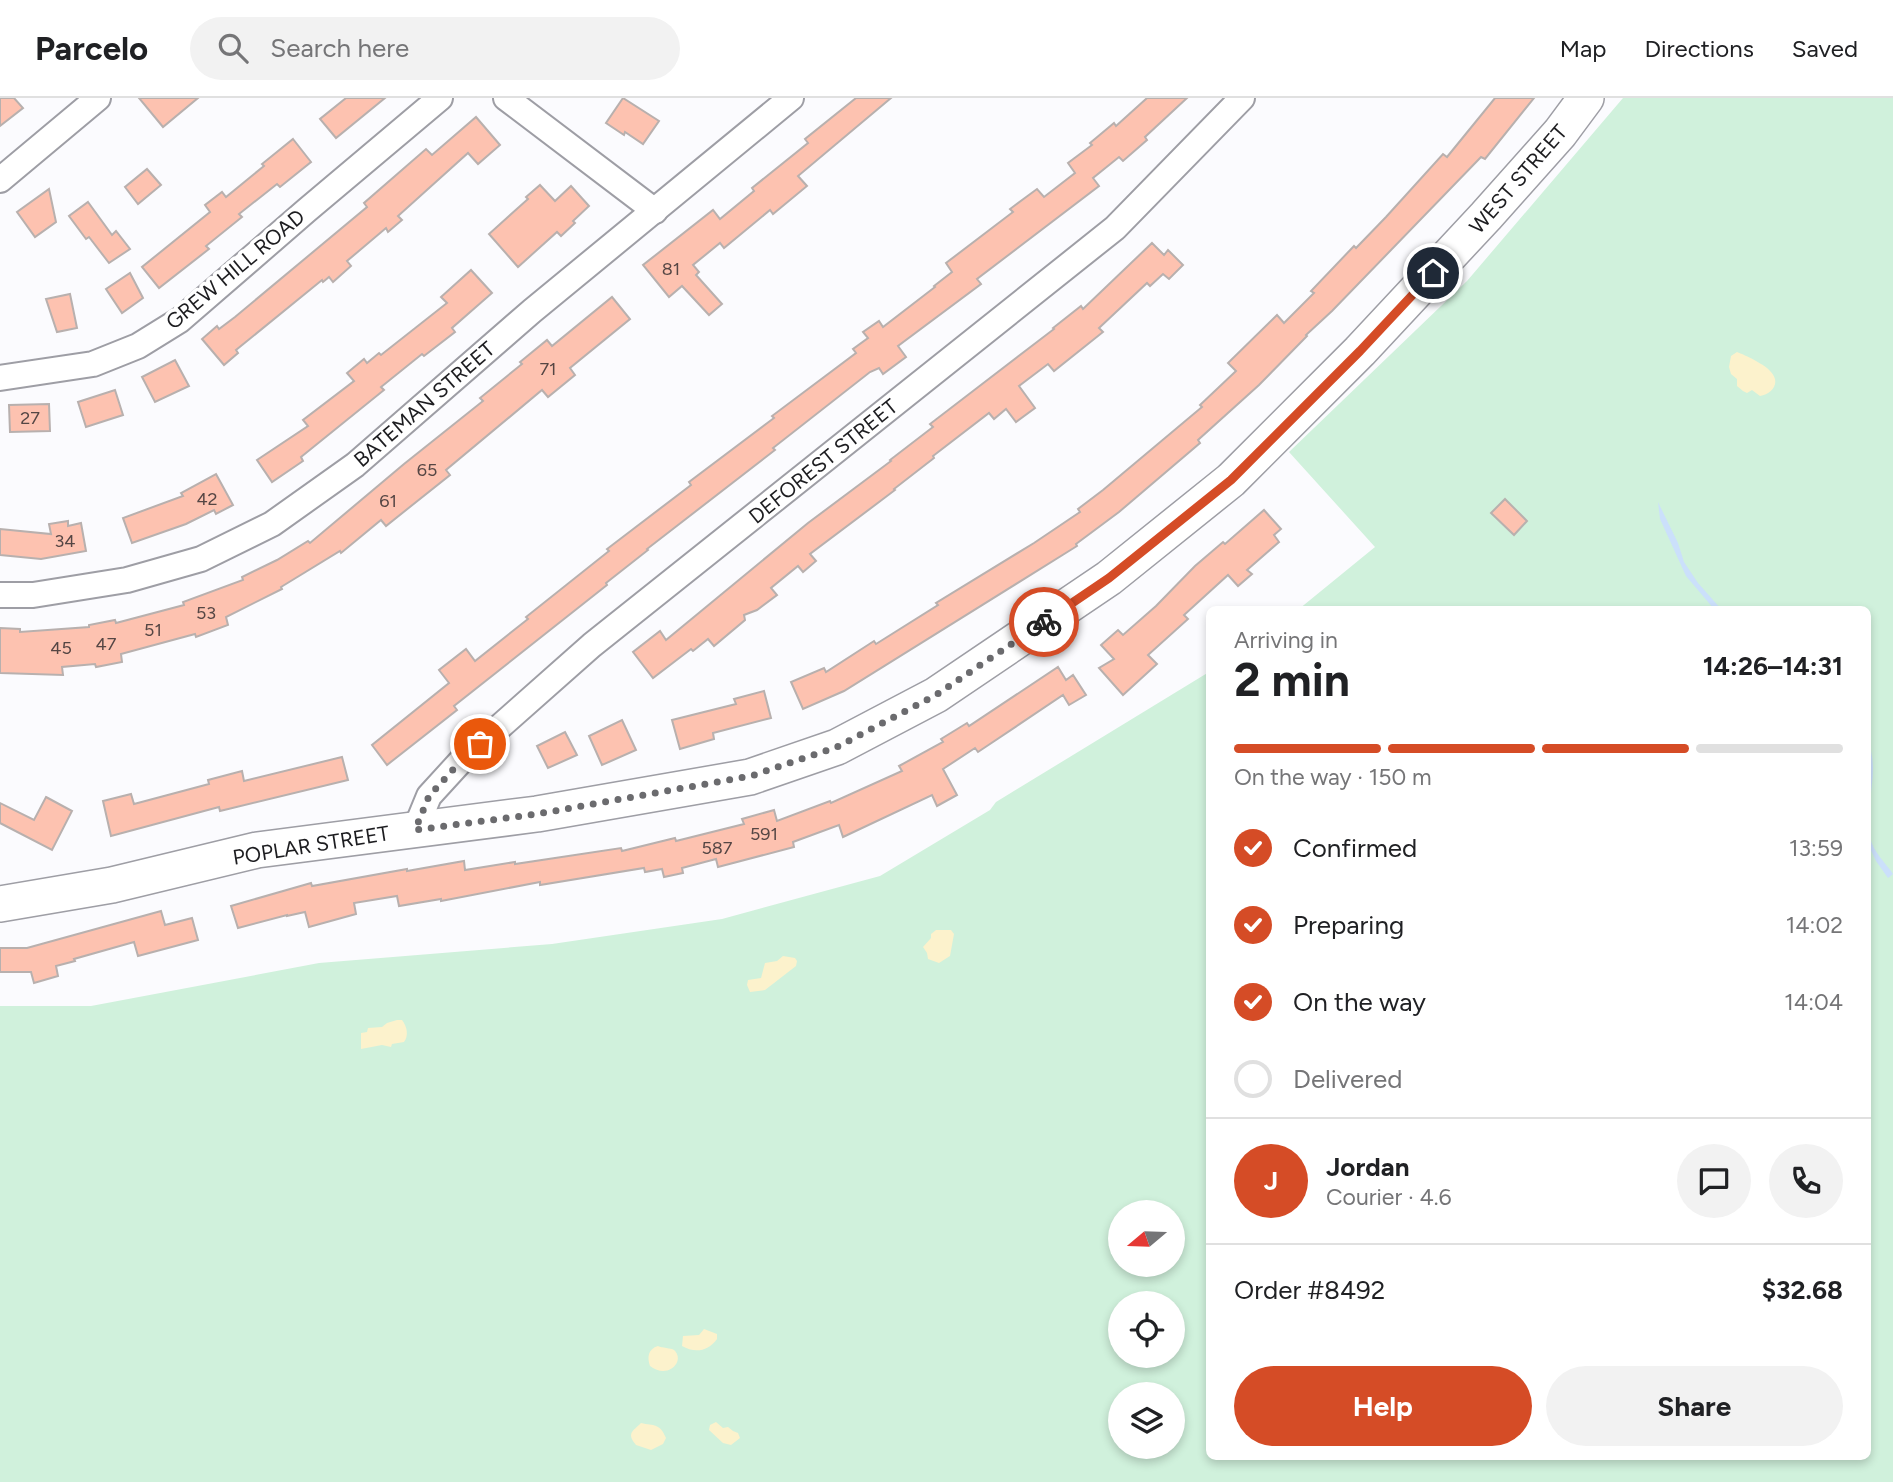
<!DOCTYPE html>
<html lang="en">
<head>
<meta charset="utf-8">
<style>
	body { margin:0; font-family:Figtree,sans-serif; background:#f2f2f2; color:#202124; height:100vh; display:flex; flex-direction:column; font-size:26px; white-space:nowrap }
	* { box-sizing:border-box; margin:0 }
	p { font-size:23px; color:#757577 }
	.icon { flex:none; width:38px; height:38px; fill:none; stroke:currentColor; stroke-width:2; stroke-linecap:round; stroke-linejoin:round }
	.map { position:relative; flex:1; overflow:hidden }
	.panel { position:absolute; left:1206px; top:508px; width:665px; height:854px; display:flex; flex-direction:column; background:#fff; border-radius:10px; box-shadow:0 4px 10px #0003 }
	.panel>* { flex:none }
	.needle { width:46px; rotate:251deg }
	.controls { position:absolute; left:1108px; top:1102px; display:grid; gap:14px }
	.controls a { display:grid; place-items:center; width:77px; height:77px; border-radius:50%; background:#fff; box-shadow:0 4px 10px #0003; font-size:35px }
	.pin { position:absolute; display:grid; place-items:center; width:60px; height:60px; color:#fff; margin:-30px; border:4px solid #fff; border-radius:50%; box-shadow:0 2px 7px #0007 }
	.courier { position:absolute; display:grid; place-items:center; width:70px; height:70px; margin:-35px; border:5px solid #d54c26; border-radius:50%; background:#fff; color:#222; box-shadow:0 2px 9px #0007 }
	.headline em { font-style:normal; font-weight:700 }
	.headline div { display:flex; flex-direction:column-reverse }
	.headline { display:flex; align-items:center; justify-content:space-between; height:119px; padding:0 28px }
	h1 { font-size:46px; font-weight:700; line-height:52px }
	.bar { display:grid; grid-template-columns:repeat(4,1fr); gap:10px 7px; align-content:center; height:84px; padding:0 28px }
	.bar i { height:9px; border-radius:5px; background:#e0e0e0 }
	.bar .current { background:#d54c26 }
	.bar p { grid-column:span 4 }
	.line { display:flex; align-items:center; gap:18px; padding:0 28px; border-top:2px solid #e0e0e0 }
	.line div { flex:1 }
	.round { display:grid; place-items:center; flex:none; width:74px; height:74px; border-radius:37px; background:#f2f2f2 }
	ol { padding:0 28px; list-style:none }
	li { display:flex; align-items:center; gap:21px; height:77px }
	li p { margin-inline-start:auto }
	li .icon { padding:7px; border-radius:50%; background:#d54c26; color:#fff; stroke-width:4 }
	li:last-child { color:#757577 }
	li i { width:38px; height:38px; border:4px solid #e0e0e0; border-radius:50% }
	.button { display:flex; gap:14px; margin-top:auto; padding:14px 28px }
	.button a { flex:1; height:80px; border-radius:42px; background:#d54c26; color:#fff; font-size:28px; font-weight:700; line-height:80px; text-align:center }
	.button a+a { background:#f2f2f2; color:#202124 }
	header { display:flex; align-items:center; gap:42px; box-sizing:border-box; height:98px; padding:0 35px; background:#fff; border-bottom:2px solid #e0e0e0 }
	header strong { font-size:33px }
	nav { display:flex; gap:38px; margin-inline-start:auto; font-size:24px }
	.search { width:490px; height:63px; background:#f2f2f2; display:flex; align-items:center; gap:18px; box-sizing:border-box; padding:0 24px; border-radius:38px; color:#757577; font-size:26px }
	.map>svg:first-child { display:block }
	.green { fill:#d0f1dc; fill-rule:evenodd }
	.sand { fill:#fcf2cc }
	.water { fill:#cbe0fb }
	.building { fill:#fdc2b0; stroke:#b8b0ae; stroke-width:2 }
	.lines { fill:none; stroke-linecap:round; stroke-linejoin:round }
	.street-casing { stroke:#9e9ea5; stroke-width:28 }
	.secondary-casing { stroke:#9e9ea5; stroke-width:38 }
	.street { stroke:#fff; stroke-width:24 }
	.secondary { stroke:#fff; stroke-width:35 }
	.done { stroke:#6b6b6e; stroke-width:7; stroke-dasharray:0 12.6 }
	.route { stroke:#d54c26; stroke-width:9 }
	.labels { text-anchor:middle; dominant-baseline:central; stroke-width:7; stroke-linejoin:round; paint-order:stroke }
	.number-label { font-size:18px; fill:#554644 }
	.street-label { font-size:21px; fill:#1d1d20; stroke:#fff }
</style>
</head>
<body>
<header>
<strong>Parcelo</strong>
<div class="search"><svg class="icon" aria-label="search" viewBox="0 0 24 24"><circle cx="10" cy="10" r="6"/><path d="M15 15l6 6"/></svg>Search here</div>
<nav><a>Map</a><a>Directions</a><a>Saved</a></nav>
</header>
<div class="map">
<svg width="1893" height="1384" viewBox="0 0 1893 1384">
	<rect width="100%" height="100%" fill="#fbfbfe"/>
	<path class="green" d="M1623 0H1893V1384H0V908H91L319 865 552 846 722 821 880 778 990 712 996 704 1209 574V1358H1867V511H1299L1375 449 1289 354 1467 183ZM1120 1115H1172V1167H1120ZM1120 1206H1172V1258H1120ZM1120 1297H1172V1349H1120Z"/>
	<g class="sand">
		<path d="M1737 254C1745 257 1766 267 1771 274 1781 285 1772 296 1760 298L1752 292 1747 295 1743 293 1737 288V281L1731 276 1729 269 1731 258Z"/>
		<path d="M936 832H951L954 836 950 858 939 865 928 861 927 855 923 849 931 840V836Z"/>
		<path d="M783 858 795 860 797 863 796 868 765 892 750 894 747 887 748 882 761 880 765 865 777 863Z"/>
		<path d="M397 922H402C407 928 409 938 404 944L392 946 391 949 382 947 361 951V935L367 934 368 930 382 929 387 925Z"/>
		<path d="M704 1231 717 1236V1241C708 1254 694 1255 682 1248L683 1238 699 1237Z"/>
		<path d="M658 1248C662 1250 671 1250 674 1252 686 1263 668 1282 650 1268 647 1259 648 1251 658 1248Z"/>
		<path d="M716 1324 723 1330 728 1329 733 1333 738 1335 740 1340 731 1347 723 1345 709 1332 710 1327Z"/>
		<path d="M641 1325C654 1328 660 1325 666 1340L663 1346 651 1352 636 1347C626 1335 633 1333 641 1325Z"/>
	</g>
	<g class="water">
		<path d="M1658 404 1678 445 1684 464 1698 485 1721 511H1714L1686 478 1660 421Z"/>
		<path d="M1867 642C1882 673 1863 708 1870 740 1874 755 1885 764 1893 776L1888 780 1876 763 1867 744Z"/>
	</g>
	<g class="building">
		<path d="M0 0H14L23 10 0 28Z"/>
		<path d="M139 0H198L163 29Z"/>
		<path d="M346 0H385L336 40 320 21Z"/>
		<path d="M623 0 659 23 643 46 625 34 624 37 606 25Z"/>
		<path d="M856 0H891L798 78 807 88 773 116 770 112 724 150 720 145 693 167 699 174 696 177 722 206 709 217 682 188 669 199 643 167 713 112 720 121 754 93 752 90 808 45 805 41Z"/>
		<path d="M1147 0H1187L1145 39 1147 42 1123 63 1119 59 1093 80 1099 88 977 181 981 186 898 248 906 259 883 276 879 270 870 274 773 350 775 352 647 451 648 452 606 485 607 487 454 608 457 612 387 667 372 647 449 585 439 572 466 551 475 563 528 521 526 519 609 453 607 451 691 387 689 384 774 320 772 318 856 255 853 251 868 240 863 234 879 223 883 229 935 189 934 188 952 174 946 165 1013 114 1010 111 1037 91 1044 99 1075 75 1068 65 1092 47 1090 45 1114 25 1116 28Z"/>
		<path d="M1495 0H1534L1485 61 1481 59 1332 213 1306 237 1307 238 1259 287 1198 342 1200 345 1119 414 1076 446 1077 448 844 593 803 611 791 584 824 570 826 574 874 543 876 546 938 507 936 505 1034 445 1080 414 1078 411 1103 392 1202 309 1200 307 1236 273 1228 265 1277 217 1284 225 1314 195 1311 193 1354 148 1356 150 1386 119 1443 56 1447 59Z"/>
		<path d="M476 19 500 47 478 66 468 55 398 118 402 122 388 134 386 130 347 163 351 168 333 184 329 179 323 184 322 182 236 252 238 255 224 267 202 241 217 228 219 231 235 219 367 109 364 105 426 51 432 57Z"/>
		<path d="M293 41 311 64 280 89 277 86 239 116 242 119 206 148 209 151 159 190 142 169 210 114 205 107 222 94 226 99 264 68 262 66Z"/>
		<path d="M147 71 161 87 138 106 125 89Z"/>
		<path d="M540 87 555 103 571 88 589 108 573 123 575 125 561 138 557 134 518 169 489 136 528 101 526 99Z"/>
		<path d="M49 91 56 124 35 139 17 114Z"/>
		<path d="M88 104 112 137 116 133 130 151 109 165 89 139 86 141 69 118Z"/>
		<path d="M1152 145 1164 157 1168 152 1183 167 1169 181 1163 176 1150 188 1147 185 1099 230 1103 234 1054 273 1048 266 1019 288 1035 310 1016 324 1006 311 994 321 989 315 933 358 934 360 894 391 895 392 810 456 816 463 803 474 798 468 771 490 777 497 757 512 744 517 745 522 714 548 708 541 693 553 691 551 653 580 633 554 660 533 666 542 808 425 891 363 890 362 933 329 930 326 1054 231 1053 230 1081 208 1083 211Z"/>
		<path d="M471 172 492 195 452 230 455 234 424 258 422 256 381 289 384 292 301 359 303 363 272 384 257 362 308 328 303 322 354 283 347 275 364 261 367 265 379 255 381 257 447 205 441 199Z"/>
		<path d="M130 175 143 200 122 215 106 191Z"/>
		<path d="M70 196 77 230 57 234 46 201Z"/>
		<path d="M612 199 630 221 570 270 575 277 548 299 542 292 446 372 450 377 386 428 381 422 341 455 340 453 281 489 282 491 226 519 228 527 196 539 195 536 121 556 122 564 96 569 95 566 62 569 63 577 0 575V530L20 531V534L89 529V527L115 522 116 525 184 507 183 504 243 482 242 479 277 462 308 443 310 445 404 366 483 303 480 300 522 266 520 264 547 242 552 248Z"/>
		<path d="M175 262 189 288 155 304 142 279Z"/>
		<path d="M115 292 123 317 86 329 78 304Z"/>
		<path d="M49 306 50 333 10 334 9 307Z"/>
		<path d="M216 376 233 407 216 416 214 412 186 426 132 445 123 420 183 398 181 395Z"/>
		<path d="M1505 401 1527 423 1514 437 1491 415Z"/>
		<path d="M1264 412 1281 431 1274 437 1279 444 1247 472 1252 476 1238 488 1228 477 1184 517 1188 521 1148 557 1157 566 1123 597 1099 570 1114 561 1101 547 1118 532 1123 537 1156 508 1195 468 1223 444 1225 446Z"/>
		<path d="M68 423V428L81 425 86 453 41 461 0 457V431L51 436 49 426Z"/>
		<path d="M1058 569 1066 582 1073 577 1086 597 1069 607 1063 597 978 654 975 650 943 671 957 697 937 708 932 697 843 739 839 727 793 744 794 749 718 769 716 761 682 770 683 775 664 779 662 771 645 774 644 770 540 787V784L441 803V801L399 808 397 798 354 805 356 816 309 829 305 814 287 818V817L238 830 231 808 311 785 312 788 407 771V773L464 763 465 772 515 764V766L621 750 622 753 675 740 676 743 744 726 742 721 774 712 777 723 830 703 831 705 902 673 899 668 943 644 941 641 967 625 969 628Z"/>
		<path d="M764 593 771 620 713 635 714 641 680 651 672 622 736 606 734 601Z"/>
		<path d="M622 622 636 652 602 667 589 638Z"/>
		<path d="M565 634 577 657 548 670 537 648Z"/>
		<path d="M342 659 348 682 220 713 219 709 111 738 103 703 131 696 134 706 209 686 208 682 242 673 244 683Z"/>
		<path d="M46 699 72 713 52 752 0 725V705L34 722Z"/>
		<path d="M161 813 165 827 192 820 198 842 138 858 134 844 74 861 75 863 56 868 58 878 34 885 31 874H0V850H27Z"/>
	</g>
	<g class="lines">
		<defs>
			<g id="street">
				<path d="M506 0 655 113"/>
				<path d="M0 82 98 0"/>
				<path d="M0 280 93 266 138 248 180 222 307 112 440 0"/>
				<path d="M0 497H33L127 482 201 461 272 426 355 367 532 213 791 0"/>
				<path d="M415 732 429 698 461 663 592 547 1115 130 1242 0"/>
			</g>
			<path id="secondary" d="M0 806 112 787 257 752 537 716 750 679 837 649 936 597 1109 480 1231 382 1360 253 1486 118 1560 35 1586 0"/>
		</defs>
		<use href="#street" class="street-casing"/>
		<use href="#secondary" class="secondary-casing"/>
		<use href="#street" class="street"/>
		<use href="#secondary" class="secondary"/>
	</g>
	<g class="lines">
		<path class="done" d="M480 646 461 663 429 698 415 732 537 716 751 678 837 649 936 597 1044 524"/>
		<path class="route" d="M1044 524 1109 480 1231 382 1360 253 1433 175"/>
	</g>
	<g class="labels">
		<g class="number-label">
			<text x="671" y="171">81</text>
			<text x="548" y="271">71</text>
			<text x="30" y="320">27</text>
			<text x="427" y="372">65</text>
			<text x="207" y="401">42</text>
			<text x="388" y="403">61</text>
			<text x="65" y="443">34</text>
			<text x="206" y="515">53</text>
			<text x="153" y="532">51</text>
			<text x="106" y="546">47</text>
			<text x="61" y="550">45</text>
			<text x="764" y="736">591</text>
			<text x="717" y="750">587</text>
		</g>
		<g class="street-label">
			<text transform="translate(1518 81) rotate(-49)">WEST STREET</text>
			<text transform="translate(235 171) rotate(-40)">GREW HILL ROAD</text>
			<text transform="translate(424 306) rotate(-41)">BATEMAN STREET</text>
			<text transform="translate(823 363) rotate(-39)">DEFOREST STREET</text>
			<text transform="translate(311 747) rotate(-9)">POPLAR STREET</text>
		</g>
	</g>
</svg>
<div class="controls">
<a><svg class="needle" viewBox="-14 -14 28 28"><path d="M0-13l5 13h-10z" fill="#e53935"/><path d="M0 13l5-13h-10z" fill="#757577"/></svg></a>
<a><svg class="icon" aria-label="locate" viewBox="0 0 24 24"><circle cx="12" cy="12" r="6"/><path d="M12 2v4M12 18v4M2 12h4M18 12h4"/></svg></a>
<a><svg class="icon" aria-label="layers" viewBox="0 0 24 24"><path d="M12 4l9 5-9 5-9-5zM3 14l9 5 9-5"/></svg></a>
</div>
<div class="pin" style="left:480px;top:646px;background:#ea580c"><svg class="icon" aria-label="bag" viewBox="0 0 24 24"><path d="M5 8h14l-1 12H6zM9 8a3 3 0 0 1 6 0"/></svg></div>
<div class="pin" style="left:1433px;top:175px;background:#1f2937"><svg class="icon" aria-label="home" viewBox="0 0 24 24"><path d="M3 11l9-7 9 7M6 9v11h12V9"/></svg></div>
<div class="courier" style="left:1044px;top:524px"><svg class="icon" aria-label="bike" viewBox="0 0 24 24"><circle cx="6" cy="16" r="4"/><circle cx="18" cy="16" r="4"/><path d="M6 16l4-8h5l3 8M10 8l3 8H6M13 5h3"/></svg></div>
<section class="panel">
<div class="headline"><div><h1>2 min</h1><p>Arriving in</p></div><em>14:26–14:31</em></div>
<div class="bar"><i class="current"></i><i class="current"></i><i class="current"></i><i></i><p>On the way · 150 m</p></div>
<ol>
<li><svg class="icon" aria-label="check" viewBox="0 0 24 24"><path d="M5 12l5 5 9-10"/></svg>Confirmed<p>13:59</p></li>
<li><svg class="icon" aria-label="check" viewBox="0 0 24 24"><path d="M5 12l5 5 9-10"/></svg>Preparing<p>14:02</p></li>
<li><svg class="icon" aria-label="check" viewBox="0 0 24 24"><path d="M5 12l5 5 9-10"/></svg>On the way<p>14:04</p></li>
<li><i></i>Delivered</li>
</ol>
<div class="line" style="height:126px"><b class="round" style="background:#d54c26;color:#fff">J</b><div><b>Jordan</b><p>Courier · 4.6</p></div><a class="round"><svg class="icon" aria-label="chat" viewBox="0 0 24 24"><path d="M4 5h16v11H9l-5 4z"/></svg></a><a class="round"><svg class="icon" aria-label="phone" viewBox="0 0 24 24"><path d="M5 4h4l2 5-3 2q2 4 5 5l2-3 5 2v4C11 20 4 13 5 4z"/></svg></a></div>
<div class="line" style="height:91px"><div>Order #8492</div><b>$32.68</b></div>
<div class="button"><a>Help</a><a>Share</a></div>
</section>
</div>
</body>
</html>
